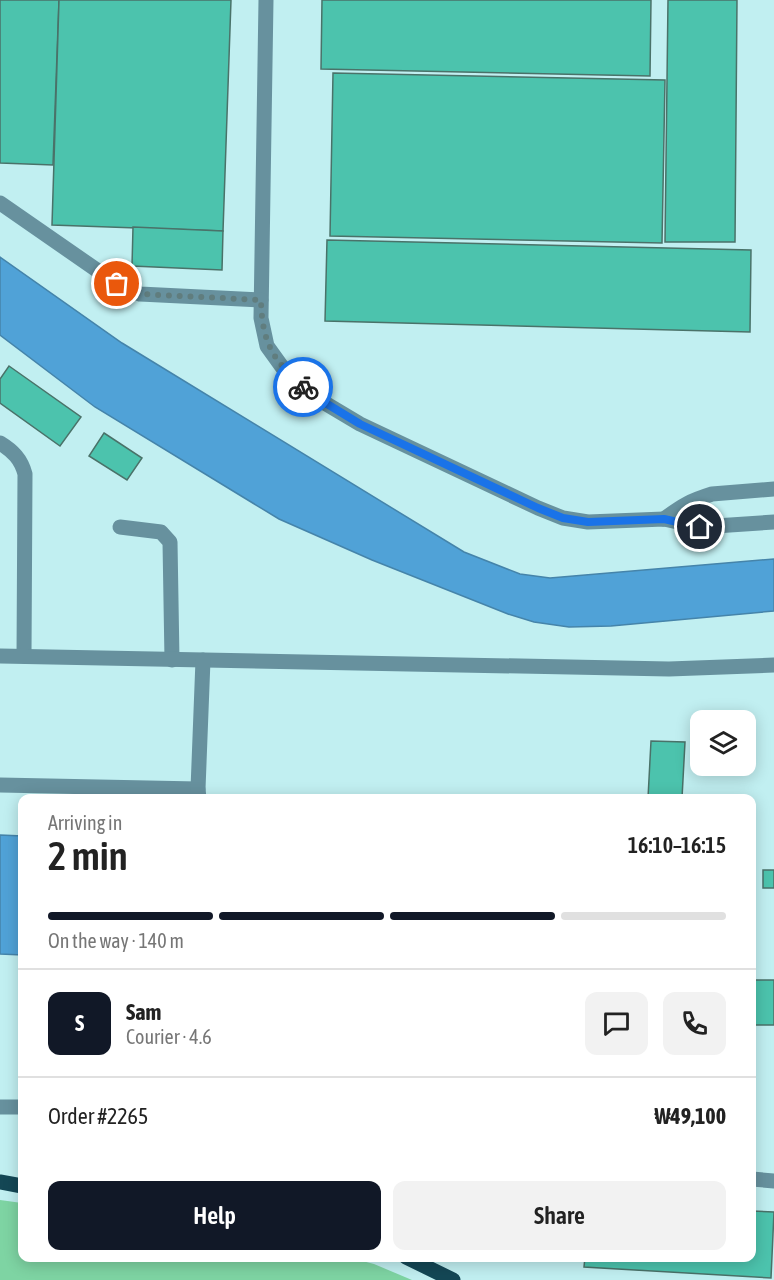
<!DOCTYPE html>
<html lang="en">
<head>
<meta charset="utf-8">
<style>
	body { margin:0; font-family:"Asap Condensed",sans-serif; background:#f2f2f2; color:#222; height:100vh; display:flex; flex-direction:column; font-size:22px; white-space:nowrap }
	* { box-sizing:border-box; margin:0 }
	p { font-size:20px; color:#767676 }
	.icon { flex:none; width:33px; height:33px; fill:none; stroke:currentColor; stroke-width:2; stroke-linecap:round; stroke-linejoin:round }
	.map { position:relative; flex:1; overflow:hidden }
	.drawer { position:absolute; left:18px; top:794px; width:738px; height:468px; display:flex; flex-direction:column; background:#fff; border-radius:12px; box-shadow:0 3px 15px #0003 }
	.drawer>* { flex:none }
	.buttons { position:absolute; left:690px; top:710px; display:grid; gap:12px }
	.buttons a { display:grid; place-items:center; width:66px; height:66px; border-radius:12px; background:#fff; box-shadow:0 3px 15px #0003; font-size:30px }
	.pin { position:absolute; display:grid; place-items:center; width:51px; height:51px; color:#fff; margin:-26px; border:3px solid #fff; border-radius:50%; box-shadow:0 2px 6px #0007 }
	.courier { position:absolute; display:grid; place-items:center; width:60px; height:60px; margin:-30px; border:4px solid #1a73e8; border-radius:50%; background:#fff; color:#222; box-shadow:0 2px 8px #0007 }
	.headline em { font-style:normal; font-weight:600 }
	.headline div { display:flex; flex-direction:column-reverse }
	.headline { display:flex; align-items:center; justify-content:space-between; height:102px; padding:0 30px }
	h1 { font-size:39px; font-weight:600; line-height:45px }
	.bar { display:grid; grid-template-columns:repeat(4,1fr); gap:9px 6px; align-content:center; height:72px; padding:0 30px }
	.bar i { height:8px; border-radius:4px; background:#e0e0e0 }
	.bar .active { background:#111827 }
	.bar p { grid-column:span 4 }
	.line { display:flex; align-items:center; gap:15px; padding:0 30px; border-top:2px solid #e0e0e0 }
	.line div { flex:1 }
	.round { display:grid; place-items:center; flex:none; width:63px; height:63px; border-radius:12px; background:#f2f2f2 }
	.action { display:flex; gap:12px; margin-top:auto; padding:12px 30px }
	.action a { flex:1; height:69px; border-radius:12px; background:#111827; color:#fff; font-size:24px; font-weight:600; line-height:69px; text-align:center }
	.action a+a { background:#f2f2f2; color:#222 }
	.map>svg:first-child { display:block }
	.green { fill:#7ed4a3 }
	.water { fill:#50a2d7; stroke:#4584aa; stroke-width:1.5 }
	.building { fill:#4cc3ad; stroke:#4a7269; stroke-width:1.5 }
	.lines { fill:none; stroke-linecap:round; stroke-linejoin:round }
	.minor { stroke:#67919e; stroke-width:15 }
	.major { stroke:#144755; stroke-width:15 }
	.done { stroke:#607d7e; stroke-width:6; stroke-dasharray:0 10.8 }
	.route { stroke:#1a73e8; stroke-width:8 }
</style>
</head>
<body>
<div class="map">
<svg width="774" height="1280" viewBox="0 0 774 1280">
	<rect width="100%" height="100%" fill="#c1eff1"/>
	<path class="green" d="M0 1200 22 1203V1257H347L374 1264 412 1280H0Z"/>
	<g class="water">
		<path d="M0 257 122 343 464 552 520 574 550 578 774 559V611L611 626 569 627 534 622 508 614 372 560 279 519 95 407 0 335Z"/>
		<path d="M0 835 22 836V955L0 954Z"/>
	</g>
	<g class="building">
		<path d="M0 0H59L53 165 0 163Z"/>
		<path d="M59 0H231L223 231 52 225Z"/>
		<path d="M322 0H651L650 76 321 69Z"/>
		<path d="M668 0H737L735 242H665Z"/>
		<path d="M333 73 665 80 662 243 330 236Z"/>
		<path d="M133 227 223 231 222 270 132 266Z"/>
		<path d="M327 240 751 250 750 332 325 321Z"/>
		<path d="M9 366 81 417 60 446 0 403V379Z"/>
		<path d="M104 433 142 458 127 480 89 456Z"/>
		<path d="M651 741 685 742 682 798H648Z"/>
		<rect x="763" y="870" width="11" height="18"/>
		<rect x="754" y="980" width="20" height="45"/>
		<path d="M752 1211 774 1212 771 1278 584 1267 585 1257H752Z"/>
	</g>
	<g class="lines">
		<g class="minor">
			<path d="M266 0 261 318 267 346 285 371 313 396 360 424 538 508 563 518 588 522 664 519 700 527 774 522"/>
			<path d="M0 203 117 284 140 294 261 300"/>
			<path d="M0 443C13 451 21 459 25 474L24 656"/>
			<path d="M664 519C683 505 690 501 712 494L774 489"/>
			<path d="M120 527 161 532 170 542 172 660"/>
			<path d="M0 656 669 669 774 665"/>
			<path d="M0 785 198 789"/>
			<path d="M199 798 198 789 203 660"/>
			<path d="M0 1107H22"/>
			<path d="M752 1179 774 1181"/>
		</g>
		<g class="major">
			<path d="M0 1182 22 1186"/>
			<path d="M406 1257 453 1280"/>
		</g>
	</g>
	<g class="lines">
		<path class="done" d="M117 284 140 294 261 300C262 342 272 359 303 387"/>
		<path class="route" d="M303 387 314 396 360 424 538 508 563 518 588 522 664 519 700 527"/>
	</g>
</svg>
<div class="buttons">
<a><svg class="icon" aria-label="layers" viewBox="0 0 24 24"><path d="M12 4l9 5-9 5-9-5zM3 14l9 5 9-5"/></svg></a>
</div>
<div class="pin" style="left:117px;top:284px;background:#ea580c"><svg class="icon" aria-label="bag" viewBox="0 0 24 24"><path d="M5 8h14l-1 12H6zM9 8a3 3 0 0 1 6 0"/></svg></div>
<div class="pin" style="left:700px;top:527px;background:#1f2937"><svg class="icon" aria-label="home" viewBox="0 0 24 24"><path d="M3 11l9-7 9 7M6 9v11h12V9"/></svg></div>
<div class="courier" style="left:303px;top:387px"><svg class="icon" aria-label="bike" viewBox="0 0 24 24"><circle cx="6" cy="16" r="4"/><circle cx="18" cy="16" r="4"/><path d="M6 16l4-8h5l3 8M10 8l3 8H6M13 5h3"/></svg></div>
<section class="drawer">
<div class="headline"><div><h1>2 min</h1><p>Arriving in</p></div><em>16:10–16:15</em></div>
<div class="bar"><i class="active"></i><i class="active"></i><i class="active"></i><i></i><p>On the way · 140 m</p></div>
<div class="line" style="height:108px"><b class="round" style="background:#111827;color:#fff">S</b><div><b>Sam</b><p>Courier · 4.6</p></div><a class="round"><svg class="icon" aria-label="chat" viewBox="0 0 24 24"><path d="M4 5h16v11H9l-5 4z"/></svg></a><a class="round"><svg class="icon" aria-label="phone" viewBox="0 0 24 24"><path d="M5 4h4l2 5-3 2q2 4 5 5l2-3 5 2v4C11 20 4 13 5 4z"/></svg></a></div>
<div class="line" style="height:78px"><div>Order #2265</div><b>₩49,100</b></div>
<div class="action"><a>Help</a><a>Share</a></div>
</section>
</div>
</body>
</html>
